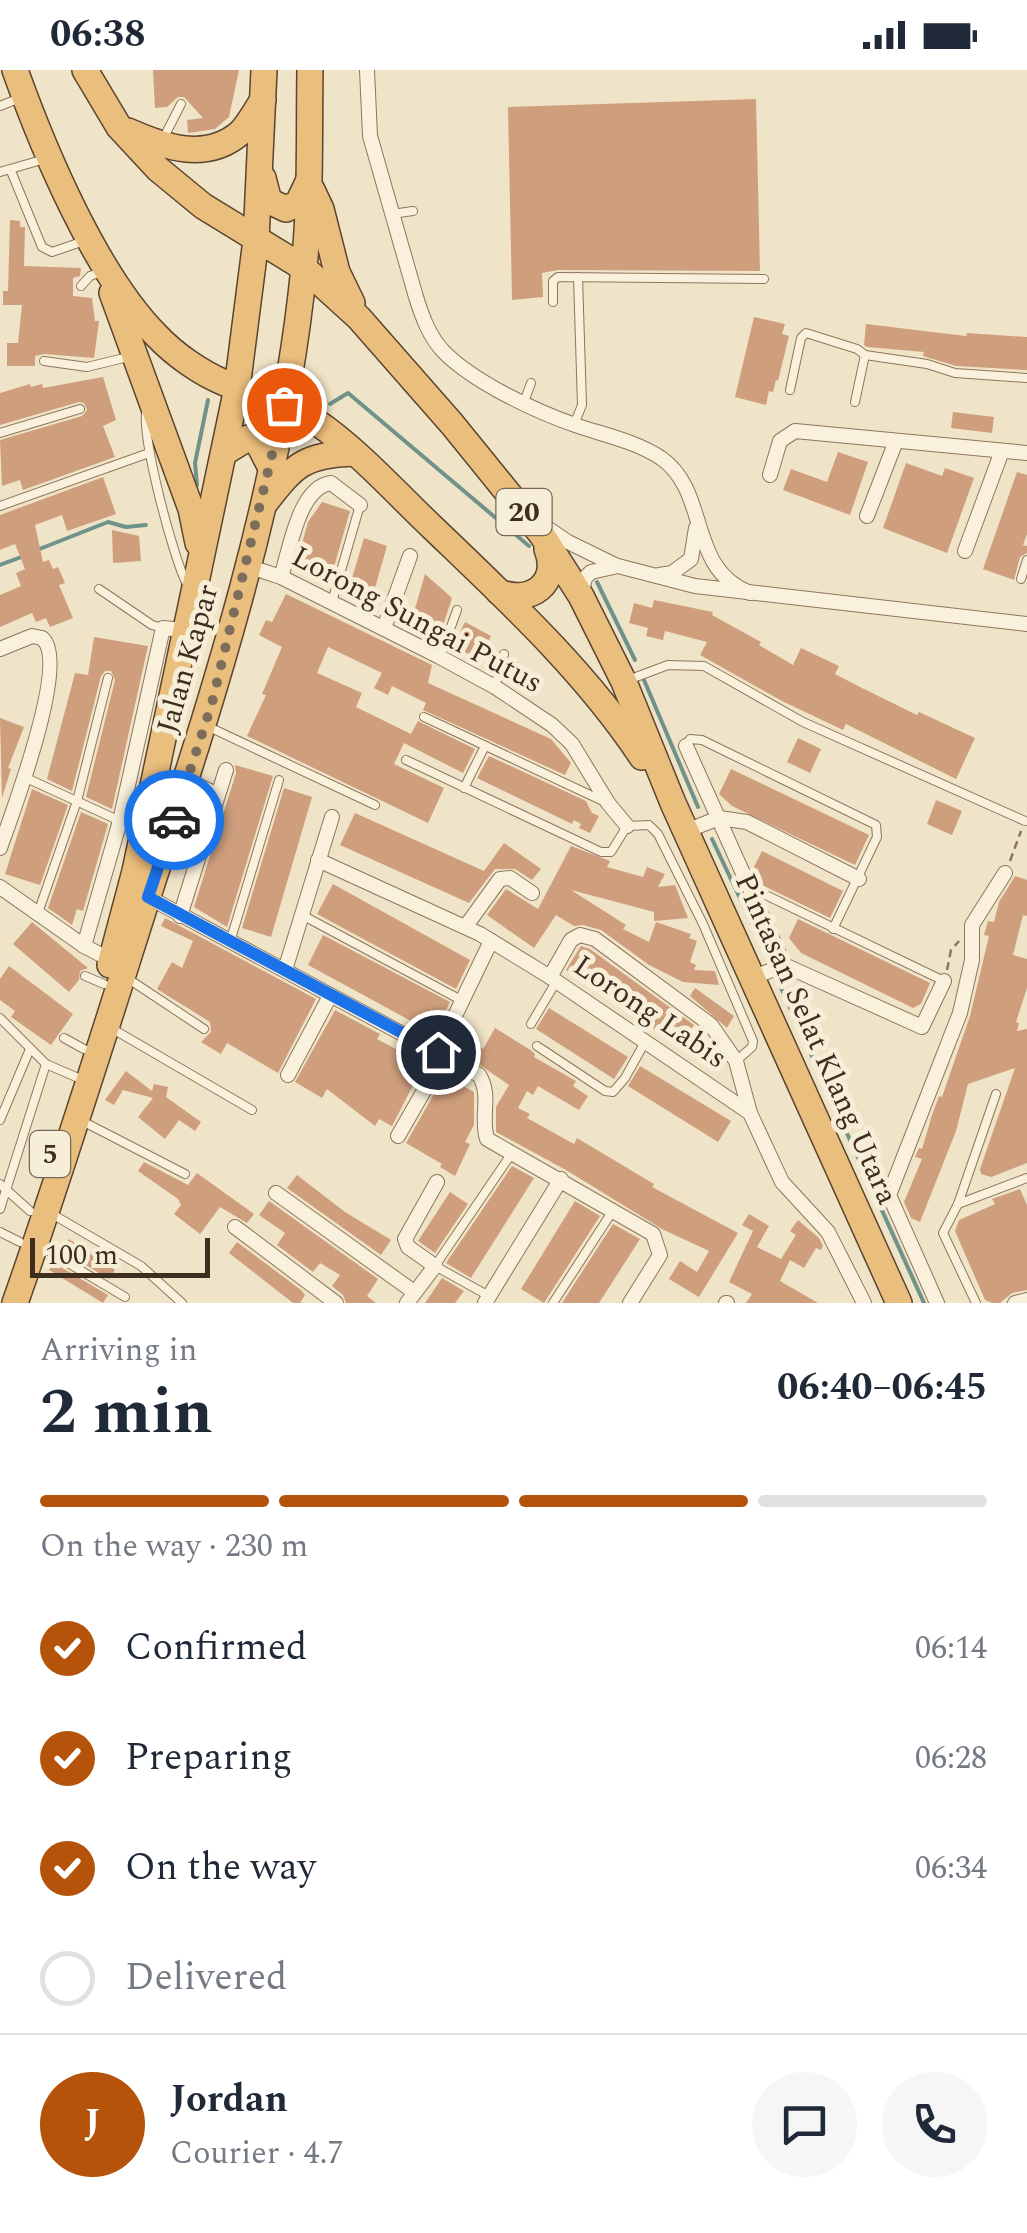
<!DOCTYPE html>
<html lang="en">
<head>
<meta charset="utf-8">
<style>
	body { margin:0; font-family:Spectral,serif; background:#f6f6f7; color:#1f2937; height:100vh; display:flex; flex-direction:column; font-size:38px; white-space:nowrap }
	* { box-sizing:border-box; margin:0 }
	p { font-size:32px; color:#747a83 }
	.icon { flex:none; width:55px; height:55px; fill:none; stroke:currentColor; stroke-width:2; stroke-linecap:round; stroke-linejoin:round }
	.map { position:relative; height:1233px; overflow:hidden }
	.side { display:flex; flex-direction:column; background:#fff; flex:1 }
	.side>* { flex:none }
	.scale { position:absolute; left:30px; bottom:25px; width:180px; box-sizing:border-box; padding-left:10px; border:5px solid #3d2e20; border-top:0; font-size:28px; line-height:35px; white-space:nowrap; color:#3d2e20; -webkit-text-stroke:8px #f7eed8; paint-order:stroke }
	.pin { position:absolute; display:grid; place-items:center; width:85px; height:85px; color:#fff; margin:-42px; border:5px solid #fff; border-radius:50%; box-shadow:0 2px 10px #0007 }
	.courier { position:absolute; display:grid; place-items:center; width:100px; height:100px; margin:-50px; border:8px solid #1a73e8; border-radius:50%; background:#fff; color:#222; box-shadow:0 2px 12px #0007 }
	.headline em { font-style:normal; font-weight:700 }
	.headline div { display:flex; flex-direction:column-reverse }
	.headline { display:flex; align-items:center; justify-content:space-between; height:170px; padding:0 40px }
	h1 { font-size:65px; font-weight:700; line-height:75px }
	.bar { display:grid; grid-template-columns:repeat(4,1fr); gap:15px 10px; align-content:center; height:120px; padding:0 40px }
	.bar i { height:12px; border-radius:8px; background:#e0e1e3 }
	.bar .on { background:#b45309 }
	.bar p { grid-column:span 4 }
	.line { display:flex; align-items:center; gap:25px; padding:0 40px; border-top:2px solid #e0e1e3 }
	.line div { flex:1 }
	.round { display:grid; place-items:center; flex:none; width:105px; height:105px; border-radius:52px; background:#f6f6f7 }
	ol { padding:0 40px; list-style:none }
	li { display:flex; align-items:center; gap:30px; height:110px }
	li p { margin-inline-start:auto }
	li .icon { padding:10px; border-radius:50%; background:#b45309; color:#fff; stroke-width:4 }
	li:last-child { color:#747a83 }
	li i { width:55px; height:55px; border:5px solid #e0e1e3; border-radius:50% }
	.status { display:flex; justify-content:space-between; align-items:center; height:70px; padding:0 50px; background:#fff; direction:ltr }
	.status svg { height:28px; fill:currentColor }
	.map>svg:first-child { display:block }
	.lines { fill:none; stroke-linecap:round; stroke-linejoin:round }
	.stream { stroke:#6f938a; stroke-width:4 }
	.building { fill:#cf9f7d }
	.service-casing { stroke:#8d765c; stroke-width:10 }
	.minor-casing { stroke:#8d765c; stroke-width:16 }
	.trunk-casing { stroke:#5b4430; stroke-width:28 }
	.path { stroke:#8d765c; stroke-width:2.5; stroke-dasharray:8 5; stroke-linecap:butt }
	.service { stroke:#faf1dc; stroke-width:8 }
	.minor { stroke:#faf1dc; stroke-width:14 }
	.trunk { stroke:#eabe7c; stroke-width:25 }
	.done { stroke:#7c6e5b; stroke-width:10; stroke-dasharray:0 18 }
	.route { stroke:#1a73e8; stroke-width:12 }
	.labels { text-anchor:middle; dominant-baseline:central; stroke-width:10; stroke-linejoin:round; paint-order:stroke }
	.shield { fill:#f7eed8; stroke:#756857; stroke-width:2.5 }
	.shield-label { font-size:28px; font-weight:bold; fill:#3d2e20 }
	.street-label { font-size:30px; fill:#3d2e20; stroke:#f7eed8 }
</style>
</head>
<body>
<div class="status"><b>06:38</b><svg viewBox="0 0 49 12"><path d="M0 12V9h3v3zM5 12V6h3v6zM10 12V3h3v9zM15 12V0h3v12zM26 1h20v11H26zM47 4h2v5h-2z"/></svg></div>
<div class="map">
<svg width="1027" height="1233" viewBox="0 0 1027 1233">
	<rect width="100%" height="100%" fill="#f0e4c8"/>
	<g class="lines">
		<g class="stream">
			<path d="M330 334 348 323 529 476"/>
			<path d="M291 367 300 358"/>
			<path d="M194 417 197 415 195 393 208 330"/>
			<path d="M37 480 108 452 126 457 146 455"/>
			<path d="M0 495 24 486"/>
			<path d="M597 512 635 590"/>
			<path d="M644 610 698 737"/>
			<path d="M712 769 764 879"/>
			<path d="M777 909 924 1233"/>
		</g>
	</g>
	<g class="building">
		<path d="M153 0H239L229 47 215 59 188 63 187 50 203 48 184 27H178L167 37 155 38Z"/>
		<path d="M756 29 760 201 558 200 542 203 543 227 512 230 508 37Z"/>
		<path d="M10 150 20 151V157H25L24 196 81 198 80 206 73 208V226L92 228 95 251H99L94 288 44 284 35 286V296H7V273H18L22 235H3V221H8Z"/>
		<path d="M754 247 785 254 782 264 789 266 778 311 776 310 773 322 769 321 766 335 735 327Z"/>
		<path d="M866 254 966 266 967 263 1027 267V300L956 296 923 286 924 282 867 277 864 275Z"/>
		<path d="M103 307 116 350 103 356 115 387 23 420 20 410 2 416 0 370 82 346 87 340 84 333 79 332 0 355V323L30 314 31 317 42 314 43 318Z"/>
		<path d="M953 342 994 347 992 363 951 358Z"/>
		<path d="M838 382 868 392 850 445 783 420 791 399 827 412Z"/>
		<path d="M906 393 942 406 945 398 974 408 947 483 883 458Z"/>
		<path d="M1017 402 1027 405V464L1023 475 1027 476V483L1020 487 1014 510 983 499Z"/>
		<path d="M103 407 116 444 67 461 62 445 35 455 43 492 49 490 53 499 58 497 65 513 59 515 73 548 50 557 46 548 36 552 32 543 0 557V525L21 516 16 503 25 499 15 474 0 480V445Z"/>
		<path d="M322 432 350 441 330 511 295 499 308 452Z"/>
		<path d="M112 460 139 466 141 491 113 493Z"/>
		<path d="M364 468 387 476 371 532 347 525Z"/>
		<path d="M425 504 452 528 440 565 410 556Z"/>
		<path d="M286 524 432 595 428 613 551 669 571 693 565 705 423 640 426 633 392 616 388 625 374 618 382 603 328 577 317 603 362 623 356 637 411 664 418 651 475 679 463 703 404 673 394 694 444 718 428 753 247 666 266 625 262 624 282 577 259 565 266 550 272 552Z"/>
		<path d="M654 530 713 542 712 545 761 572 759 575 793 595 801 578 839 596 835 604 862 618 917 645 919 642 975 668 956 709 846 654 843 660 782 631 700 585 707 572 665 561 663 570 646 566 648 558 629 553 634 533 652 538Z"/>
		<path d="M465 552 491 566 479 590 453 576Z"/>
		<path d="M94 567 148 576 112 739 86 727 115 610 111 601H105L101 606 72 721 47 709 75 603 88 605Z"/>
		<path d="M0 648 24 657 8 698 11 699 2 728Z"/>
		<path d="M798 668 821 679 810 703 787 692Z"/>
		<path d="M489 686 586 731 592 743 599 746 590 763 579 758 581 754 574 750 572 754 477 708Z"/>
		<path d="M235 695 273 706 227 857 194 837 236 703Z"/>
		<path d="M731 699 869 765 855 795 732 736 719 724Z"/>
		<path d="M284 718 312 727 271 867 242 858Z"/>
		<path d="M32 719 68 735 40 815 5 804Z"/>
		<path d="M936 730 962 741 952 765 927 754Z"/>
		<path d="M81 742 108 754 83 841 77 839 72 855 48 838Z"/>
		<path d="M355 743 484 801 504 773 541 799 532 810 515 799H495L469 833 340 775Z"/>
		<path d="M571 776 610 791 607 797 643 807 647 797 665 804 658 817 675 815 688 848 654 851V842L571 820 626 855 623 859 649 872 656 852 691 864 689 868 697 871 690 892 696 895 694 900 715 901 719 915 683 912 649 895 601 860 583 855 574 856 556 845 534 878 487 845 506 819 538 839Z"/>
		<path d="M762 781 843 821 830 848 762 815 754 797Z"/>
		<path d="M1015 806 1027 810V846L1023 845 1013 885 1027 889V918L1016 952 1019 953 1017 961 1027 959V1093L991 1107 981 1104 980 1099 1015 998 968 1014 956 1061 920 1152 911 1148 904 1132 922 1089 915 1087 919 1078 922 1079 932 1045 939 1026 942 1027 970 946 989 866 984 865 988 851 994 852 999 832Z"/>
		<path d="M333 814 470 890 456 919 317 844Z"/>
		<path d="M165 848 316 929 278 1003 227 973 221 984 201 972 211 962 210 952 157 919 172 892 182 898 193 871 161 856Z"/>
		<path d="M798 849 930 913 921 934 913 938 801 883 789 868Z"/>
		<path d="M32 852 88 898 80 901 79 910 69 922 13 874Z"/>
		<path d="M323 865 450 932 435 964 308 895Z"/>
		<path d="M581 876 590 879 694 955 680 976 566 900Z"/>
		<path d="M9 896 73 944 51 975 11 947 15 941 0 930V909Z"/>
		<path d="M695 918 734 946 727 958 690 926Z"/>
		<path d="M549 938 628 987 614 1009 536 959Z"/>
		<path d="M335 940 380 964 377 969 424 994 392 1056 379 1049 375 1056 327 1019 322 1028 295 1012Z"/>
		<path d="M495 958 532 981 535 984 534 987 576 1011 573 1016 588 1026 579 1040 538 1016 533 1025 527 1021 518 1038 530 1044 527 1048 574 1074 577 1068 654 1114 652 1117 738 1163 699 1227 669 1209 680 1191 697 1202 709 1181 662 1159 566 1100 496 1062V1037L509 1015 467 986 469 983 475 986 480 977 483 979Z"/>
		<path d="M640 996 731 1051 718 1072 628 1016Z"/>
		<path d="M445 999 466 1010 463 1016 474 1022V1055L465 1072 470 1074 455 1106 440 1097 442 1094 406 1073 442 1010Z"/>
		<path d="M126 1001 152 1021 154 1014 168 1017 166 1027 201 1052 195 1061 179 1050 165 1069 138 1047 153 1028 123 1020 114 1035 105 1030Z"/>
		<path d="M144 1092 188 1115 197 1103 254 1144 247 1153 220 1137 200 1164 174 1144 181 1135 178 1129 138 1101Z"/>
		<path d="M512 1096 534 1108 471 1208 446 1193Z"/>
		<path d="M297 1105 345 1142 391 1170 381 1185 287 1118Z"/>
		<path d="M1020 1119 1027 1135V1220L1012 1223 1000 1233H992L985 1230 955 1161 959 1150 995 1134 992 1129Z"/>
		<path d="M450 1122 468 1134 435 1183 418 1171Z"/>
		<path d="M269 1131 378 1209 367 1226 376 1233H346L343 1225 332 1216 340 1205 320 1193 313 1202 277 1175 285 1163 259 1145Z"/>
		<path d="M575 1131 600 1146 544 1233 521 1219Z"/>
		<path d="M749 1144 769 1156 757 1177 781 1189 796 1165 790 1161 798 1150 819 1168 823 1176 821 1180 816 1178 804 1198 790 1190 780 1211 818 1233H746L752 1224 729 1212 753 1161 742 1155Z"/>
		<path d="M613 1154 640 1169 599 1233H562Z"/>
		<path d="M69 1169 115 1200 109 1209 61 1180Z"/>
		<path d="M237 1172 301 1220 305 1225 300 1233H293L229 1183Z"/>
		<path d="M54 1193 108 1225 103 1233 49 1200Z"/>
		<path d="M442 1208 464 1221 455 1233H425Z"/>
	</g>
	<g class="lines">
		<defs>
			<g id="service">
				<path d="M0 36 20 28"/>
				<path d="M162 71 181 34"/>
				<path d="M11 101 42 177 52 182 87 170"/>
				<path d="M0 102 45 89"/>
				<path d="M392 144 413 141"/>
				<path d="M81 216 90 206 101 202"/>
				<path d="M553 232V211L558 207 764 209"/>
				<path d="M44 291 87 297 128 287"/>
				<path d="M790 320 801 268 806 263 857 279 865 285 927 294 955 303 1027 308"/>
				<path d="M524 332 531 313"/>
				<path d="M855 332 865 285"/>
				<path d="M147 339C139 360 174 491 187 514"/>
				<path d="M574 355 582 335 578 207"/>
				<path d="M0 363 80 339"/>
				<path d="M0 436 149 383"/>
				<path d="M1021 509 1027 490"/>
				<path d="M99 519 152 555 163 558"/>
				<path d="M332 532 360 435"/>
				<path d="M440 587 457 540"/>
				<path d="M628 610 668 595 704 596 803 652 1025 751"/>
				<path d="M495 617 504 584"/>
				<path d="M424 647 605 732"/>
				<path d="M209 657 375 735"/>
				<path d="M686 676 690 669 702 670 876 755 877 767 833 859"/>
				<path d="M406 690 601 782H611L627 756 649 755 658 764 703 854 753 971 752 977 736 991"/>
				<path d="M24 707 120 751"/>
				<path d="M464 718 485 676"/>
				<path d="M751 818 944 911"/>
				<path d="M38 843 77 731 108 608"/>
				<path d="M300 844 461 930"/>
				<path d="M230 872 279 710"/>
				<path d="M85 906 104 914"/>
				<path d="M127 908 204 959"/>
				<path d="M0 948 46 994"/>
				<path d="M531 954 556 912"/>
				<path d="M111 958 252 1040"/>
				<path d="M64 968 84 979"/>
				<path d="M537 976 605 1021 613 1022 625 1008 645 972"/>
				<path d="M0 1050 30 979"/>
				<path d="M82 1051 185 1104"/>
				<path d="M0 1114 30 1141"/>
				<path d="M958 1134 1027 1108"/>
				<path d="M0 1139 46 994 76 1007"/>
				<path d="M52 1144 141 1196 182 1233"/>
				<path d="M0 1162 20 1172"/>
				<path d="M41 1173 53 1184 125 1227"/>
				<path d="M489 1226 435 1196 512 1083"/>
				<path d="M553 1233 612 1142"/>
				<path d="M976 1233 943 1163 958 1134 996 1024"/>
			</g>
			<g id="minor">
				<path d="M367 0 370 66 416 227C422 246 429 266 443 281 473 312 535 341 575 355 604 365 635 371 661 388 710 422 687 499 750 523"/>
				<path d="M770 405 780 371 795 361 1027 383"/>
				<path d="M867 446 896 371"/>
				<path d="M543 455 568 472 615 495"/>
				<path d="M965 481 1002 381"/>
				<path d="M247 496 281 507 440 587 495 617 552 655 572 674 608 733 627 756"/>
				<path d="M659 505 672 503 691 489 696 458"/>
				<path d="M281 507C290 479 299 417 331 413L360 435"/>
				<path d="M581 526 585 508 591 502 618 496 695 516 1027 554"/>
				<path d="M384 558 410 486"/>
				<path d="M0 579 32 566 42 568C70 591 12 744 0 778"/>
				<path d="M686 676 784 895"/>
				<path d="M187 710 218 725"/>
				<path d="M686 761 719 748 747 752 859 809"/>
				<path d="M318 790 480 864 550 907 750 1043 782 1112 828 1162 864 1233"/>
				<path d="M0 817 84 876 111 890"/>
				<path d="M148 827 479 1005C492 1026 480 1046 487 1069L653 1164 660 1185 630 1233"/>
				<path d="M180 846 226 700"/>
				<path d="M466 856 500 809 510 808 532 823"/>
				<path d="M84 876 120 751 163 558 183 560"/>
				<path d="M285 900 332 747"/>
				<path d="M550 907 571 870 580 865 595 869 711 955 736 991 750 1043"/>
				<path d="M752 908 784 895 922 957 944 911"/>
				<path d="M288 1005 330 926"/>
				<path d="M398 1066 433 1005 437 983 491 871"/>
				<path d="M276 1123 414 1222"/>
				<path d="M235 1157 336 1233"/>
				<path d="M407 1233 435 1196 408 1177 405 1169 437 1112"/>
				<path d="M485 1233 561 1109"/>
				<path d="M726 1233H727"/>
				<path d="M937 1233 889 1125 960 943 972 890V855L1005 803"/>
				<path d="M1015 1233 1027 1230"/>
			</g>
			<g id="trunk">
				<path d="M15 0C44 81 96 205 157 266 175 285 201 303 225 313 255 326 288 333 315 351 359 381 395 422 433 458 508 530 585 601 642 687"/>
				<path d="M85 0 119 57 158 99 203 136 304 198 359 248 452 354 542 465 581 526 624 612 673 733 899 1233"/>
				<path d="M128 61C164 77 206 92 240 63 249 54 256 40 263 30"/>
				<path d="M263 108 269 131 286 139 298 133 308 112"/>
				<path d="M312 120 321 139 337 202 352 233"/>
				<path d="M112 223 191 439 198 473"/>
				<path d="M225 382 248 368 257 371 270 396"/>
				<path d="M265 433C295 394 304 385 355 383"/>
				<path d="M499 522C531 535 560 513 547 479"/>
				<path d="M110 895 135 801 237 318 256 170 264 0"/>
				<path d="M15 1233C62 1099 104 964 147 829 214 624 283 413 304 197 311 132 309 65 310 0"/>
			</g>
		</defs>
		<use href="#service" class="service-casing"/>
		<use href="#minor" class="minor-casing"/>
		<use href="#trunk" class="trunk-casing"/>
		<g class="path">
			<path d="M1010 791 1021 761"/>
			<path d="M947 900 951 880 959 871"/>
		</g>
		<use href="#service" class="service"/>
		<use href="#minor" class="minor"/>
		<use href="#trunk" class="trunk"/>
	</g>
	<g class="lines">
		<path class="done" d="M174 750 212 633 284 335"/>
		<path class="route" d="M174 750 148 827 438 982"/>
	</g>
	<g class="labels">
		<g class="shield">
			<rect x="496.5" y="419" width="55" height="46" rx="8"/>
			<rect x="30" y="1061" width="40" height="46" rx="8"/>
		</g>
		<g class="shield-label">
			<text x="524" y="442">20</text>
			<text x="50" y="1084">5</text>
		</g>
		<g class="street-label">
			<text transform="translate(417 550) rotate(28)">Lorong Sungai Putus</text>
			<text transform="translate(188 589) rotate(-74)">Jalan Kapar</text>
			<text transform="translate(650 942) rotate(34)">Lorong Labis</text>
			<text transform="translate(816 969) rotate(66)">Pintasan Selat Klang Utara</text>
		</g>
	</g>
</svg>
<div class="scale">100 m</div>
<div class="pin" style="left:284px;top:335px;background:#ea580c"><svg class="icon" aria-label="bag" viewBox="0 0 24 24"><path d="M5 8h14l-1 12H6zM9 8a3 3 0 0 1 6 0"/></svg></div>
<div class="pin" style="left:438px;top:982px;background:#1f2937"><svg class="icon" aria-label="home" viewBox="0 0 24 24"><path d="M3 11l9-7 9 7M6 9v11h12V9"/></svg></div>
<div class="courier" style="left:174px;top:750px"><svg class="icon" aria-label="car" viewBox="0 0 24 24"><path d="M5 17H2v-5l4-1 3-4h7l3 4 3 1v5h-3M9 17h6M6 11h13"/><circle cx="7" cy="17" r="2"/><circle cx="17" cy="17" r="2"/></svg></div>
</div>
<section class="side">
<div class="headline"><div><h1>2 min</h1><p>Arriving in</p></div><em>06:40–06:45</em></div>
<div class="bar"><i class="on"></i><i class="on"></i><i class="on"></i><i></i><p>On the way · 230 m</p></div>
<ol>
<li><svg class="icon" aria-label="check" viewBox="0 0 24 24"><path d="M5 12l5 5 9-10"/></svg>Confirmed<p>06:14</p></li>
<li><svg class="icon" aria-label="check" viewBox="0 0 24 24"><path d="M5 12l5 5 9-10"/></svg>Preparing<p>06:28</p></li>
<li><svg class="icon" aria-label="check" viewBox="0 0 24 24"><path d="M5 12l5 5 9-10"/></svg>On the way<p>06:34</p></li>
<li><i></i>Delivered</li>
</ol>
<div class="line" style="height:180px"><b class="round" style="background:#b45309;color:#fff">J</b><div><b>Jordan</b><p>Courier · 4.7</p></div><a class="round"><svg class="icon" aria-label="chat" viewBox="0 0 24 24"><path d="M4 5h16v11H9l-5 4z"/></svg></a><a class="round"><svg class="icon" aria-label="phone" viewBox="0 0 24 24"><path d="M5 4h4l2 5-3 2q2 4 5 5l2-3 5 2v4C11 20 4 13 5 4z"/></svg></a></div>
</section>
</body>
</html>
